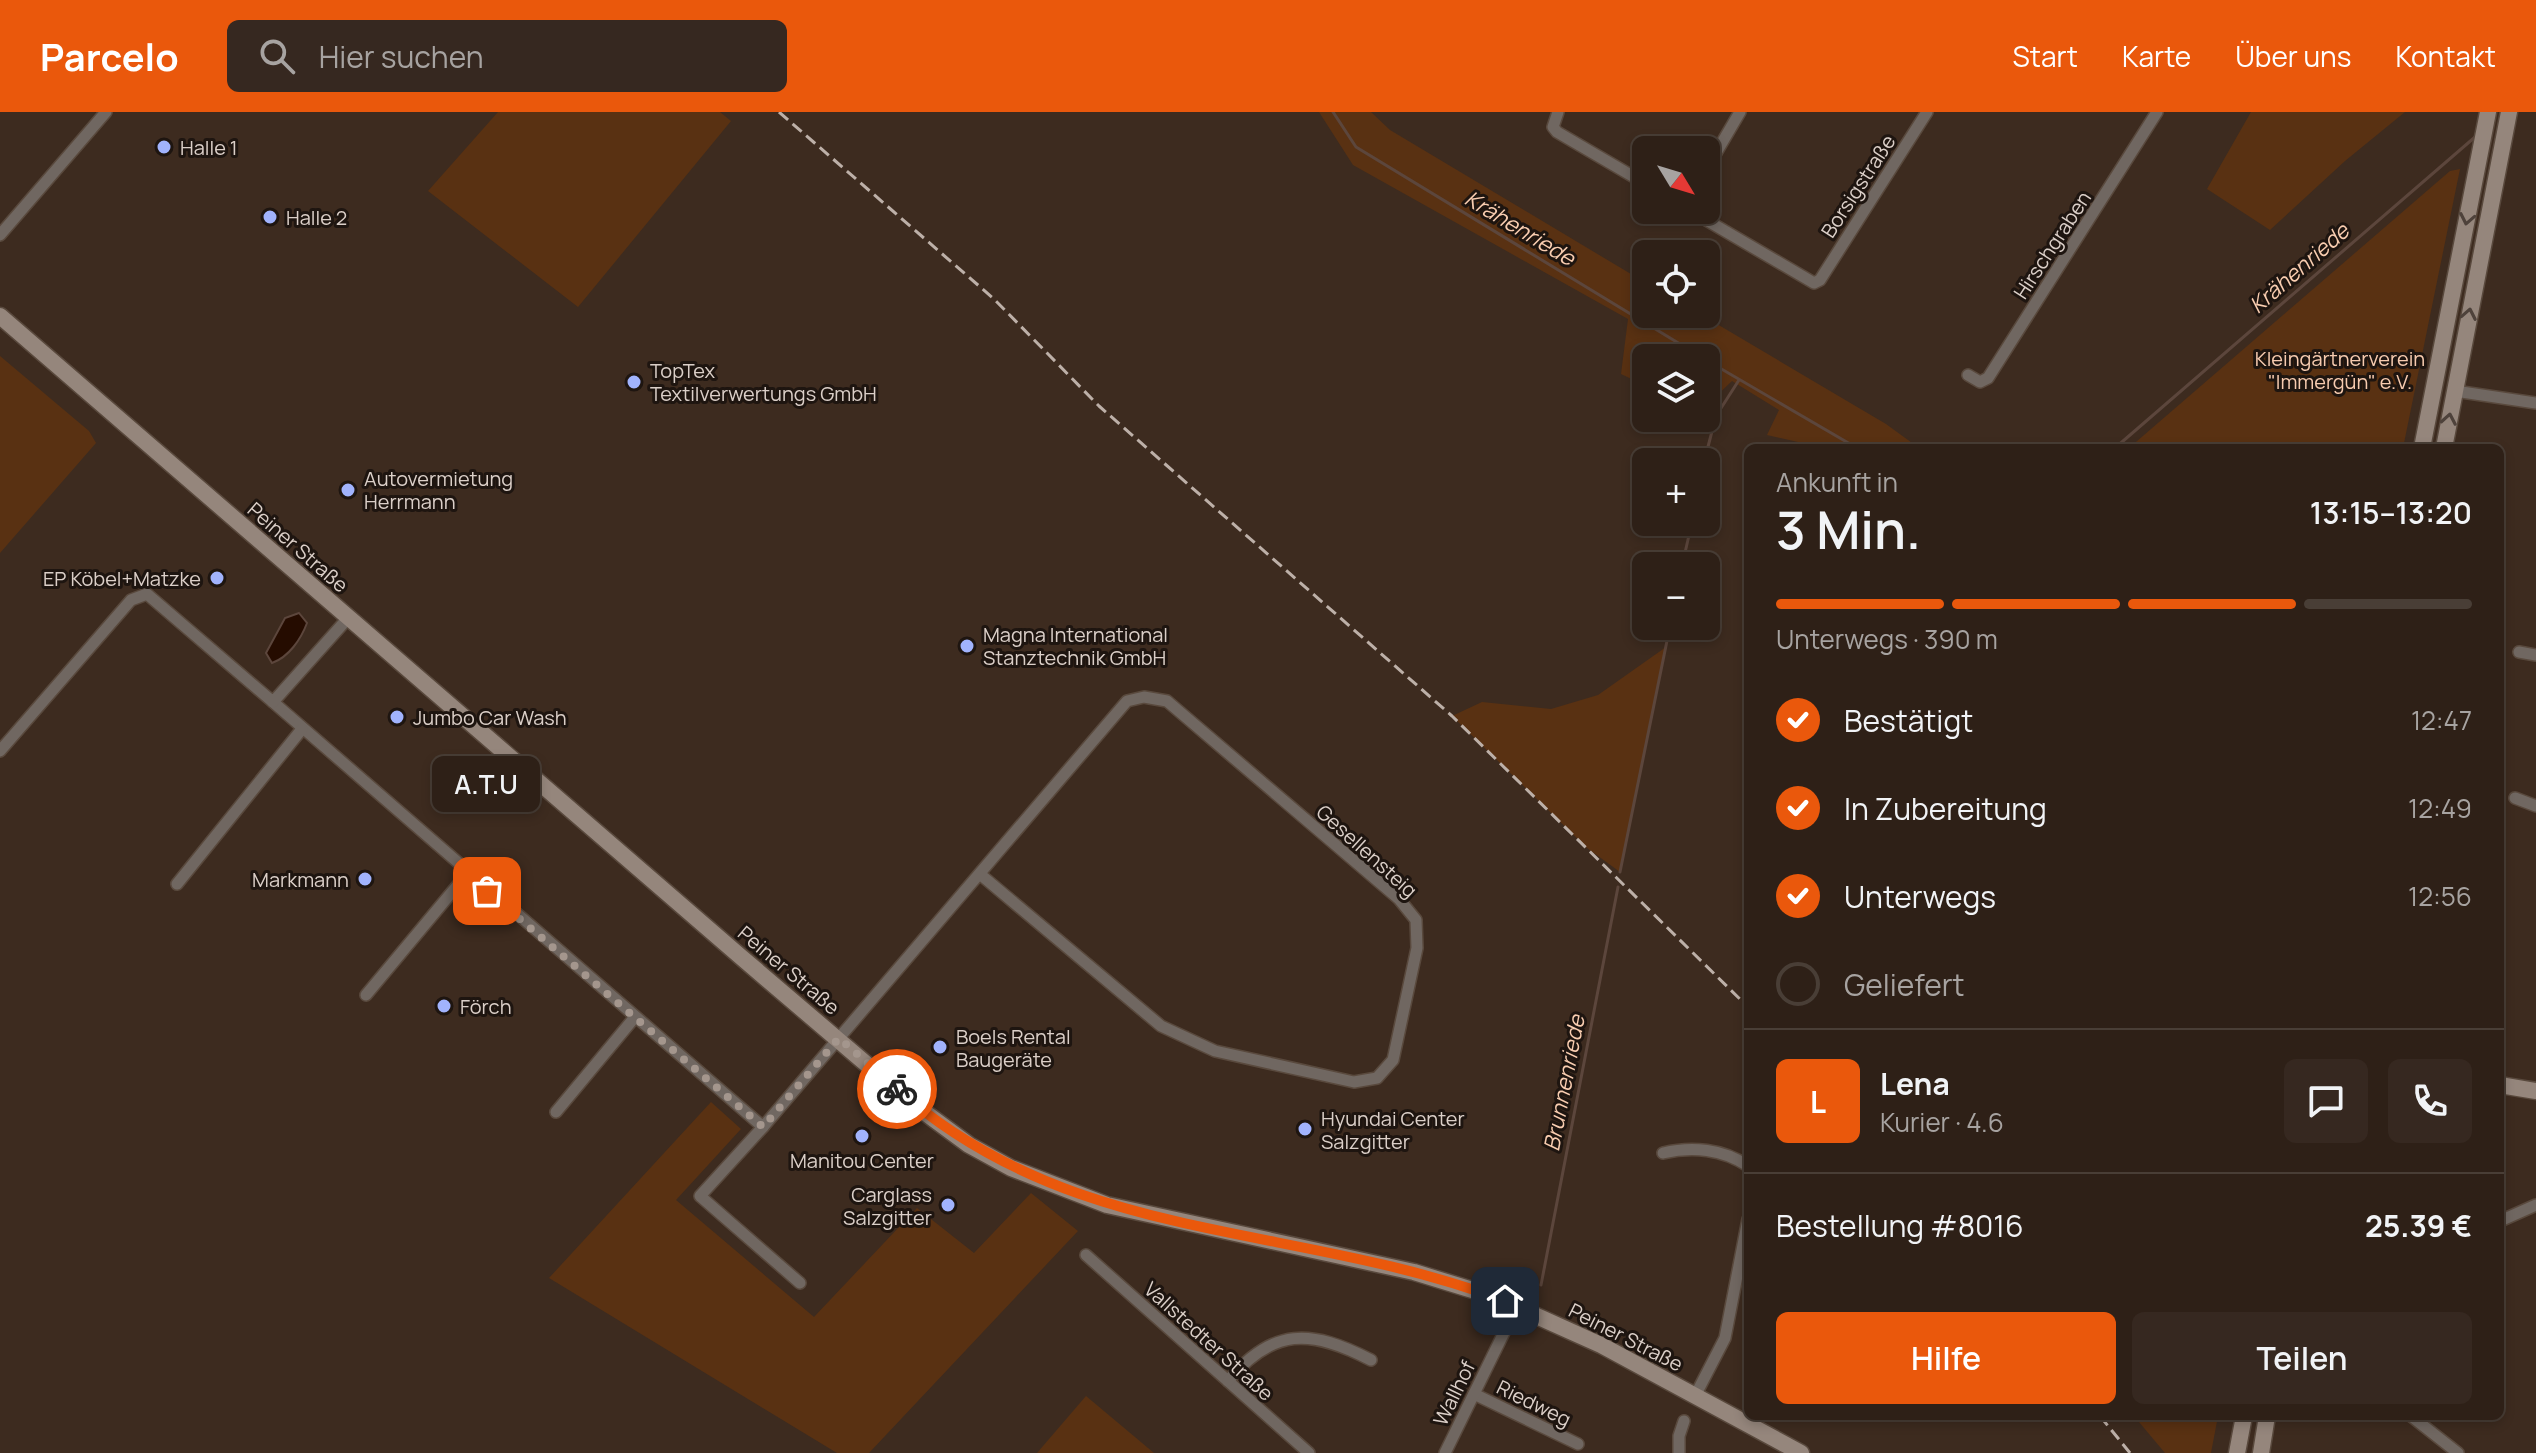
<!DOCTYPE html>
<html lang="de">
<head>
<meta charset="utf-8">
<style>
	body { margin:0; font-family:Manrope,sans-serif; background:#362820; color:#f1f3f6; height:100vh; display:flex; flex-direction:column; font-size:30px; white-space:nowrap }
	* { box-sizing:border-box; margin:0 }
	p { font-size:26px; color:#a7a3a1 }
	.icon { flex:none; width:44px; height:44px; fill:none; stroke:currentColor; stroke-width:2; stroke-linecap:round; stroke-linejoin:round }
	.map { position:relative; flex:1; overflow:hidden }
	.panel { position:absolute; left:1744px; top:332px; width:760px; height:976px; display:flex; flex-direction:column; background:#2e2017; border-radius:12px; box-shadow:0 4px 12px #0003,0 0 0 2px #493e36 }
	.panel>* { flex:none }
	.needle { width:52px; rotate:128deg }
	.buttons { position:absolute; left:1632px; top:24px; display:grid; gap:16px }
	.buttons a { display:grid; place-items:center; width:88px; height:88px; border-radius:12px; background:#2e2017; box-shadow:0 4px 12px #0003,0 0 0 2px #493e36; font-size:40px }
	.pin { position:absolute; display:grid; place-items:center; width:68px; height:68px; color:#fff; margin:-34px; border-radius:16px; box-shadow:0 4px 12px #0006 }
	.courier { position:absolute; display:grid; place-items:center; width:80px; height:80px; margin:-40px; border:6px solid #ea580c; border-radius:50%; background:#fff; color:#222; box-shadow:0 2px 10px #0007 }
	.bubble { position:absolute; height:56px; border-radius:12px; background:#2e2017; box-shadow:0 4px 12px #0003,0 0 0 2px #493e36; font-size:26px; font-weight:600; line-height:56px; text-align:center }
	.head em { font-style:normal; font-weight:600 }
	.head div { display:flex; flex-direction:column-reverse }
	.head { display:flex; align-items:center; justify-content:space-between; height:136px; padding:0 32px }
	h1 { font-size:52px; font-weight:600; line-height:60px }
	.bar { display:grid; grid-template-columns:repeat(4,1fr); gap:12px 8px; align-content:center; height:96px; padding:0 32px }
	.bar i { height:10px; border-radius:6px; background:#493e36 }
	.bar .on { background:#ea580c }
	.bar p { grid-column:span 4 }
	.line { display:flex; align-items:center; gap:20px; padding:0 32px; border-top:2px solid #493e36 }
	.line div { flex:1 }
	.round { display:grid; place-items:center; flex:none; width:84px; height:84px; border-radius:12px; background:#362820 }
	ol { padding:0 32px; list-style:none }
	li { display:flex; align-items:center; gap:24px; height:88px }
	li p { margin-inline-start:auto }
	li .icon { padding:8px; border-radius:50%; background:#ea580c; color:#fff; stroke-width:4 }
	li:last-child { color:#a7a3a1 }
	li i { width:44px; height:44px; border:4px solid #493e36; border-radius:50% }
	.button { display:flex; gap:16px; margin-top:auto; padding:16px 32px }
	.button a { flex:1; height:92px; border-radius:12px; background:#ea580c; color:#fff; font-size:32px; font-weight:600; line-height:92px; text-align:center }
	.button a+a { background:#362820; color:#f1f3f6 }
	header { display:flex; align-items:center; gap:48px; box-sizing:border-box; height:112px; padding:0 40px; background:#ea580c; color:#fff }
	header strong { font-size:38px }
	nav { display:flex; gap:44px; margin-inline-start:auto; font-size:28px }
	.search { width:560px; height:72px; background:#362820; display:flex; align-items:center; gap:20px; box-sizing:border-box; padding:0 28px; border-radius:12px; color:#a7a3a1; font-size:30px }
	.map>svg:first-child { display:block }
	.green { fill:#593112 }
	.water { fill:#250c00; stroke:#5c463c; stroke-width:2 }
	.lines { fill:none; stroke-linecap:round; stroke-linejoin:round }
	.stream { stroke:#5c463c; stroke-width:3 }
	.street-casing { stroke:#59493d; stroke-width:14 }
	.secondary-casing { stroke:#59493d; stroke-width:19 }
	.street { stroke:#706761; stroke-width:11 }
	.secondary { stroke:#95867c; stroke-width:16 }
	.rail { stroke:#bdb0a8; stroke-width:3; stroke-dasharray:12 6; stroke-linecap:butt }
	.oneway { stroke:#4e423b }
	.done { stroke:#a4968d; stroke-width:8; stroke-dasharray:0 14.4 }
	.route { stroke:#ea580c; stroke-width:10 }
	.poi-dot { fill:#a1b3fd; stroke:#1e1510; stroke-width:3 }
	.labels { text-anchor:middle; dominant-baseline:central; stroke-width:6; stroke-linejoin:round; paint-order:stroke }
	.poi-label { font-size:20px; fill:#dbcfc8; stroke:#1e1510; text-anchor:start }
	.street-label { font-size:20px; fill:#dbcfc8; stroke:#1e1510 }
	.park-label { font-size:20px; fill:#f7cbaf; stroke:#1e1510 }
	.water-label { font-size:22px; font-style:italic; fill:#f9cdb0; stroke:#1e1510 }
</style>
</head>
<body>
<header>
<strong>Parcelo</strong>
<div class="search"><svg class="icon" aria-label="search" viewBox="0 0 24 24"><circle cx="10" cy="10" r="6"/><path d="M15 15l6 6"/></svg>Hier suchen</div>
<nav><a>Start</a><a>Karte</a><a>Über uns</a><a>Kontakt</a></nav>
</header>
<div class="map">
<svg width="2536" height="1341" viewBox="0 0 2536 1341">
	<rect width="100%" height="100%" fill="#3d2b1f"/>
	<g class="green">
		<path d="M498 0H720L731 9 578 195 428 79Z"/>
		<path d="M1319 0H1371L1390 18 1646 171V202H1700L1886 312 1919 336H1825L1767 323 1779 298 1732 269 1706 294V246H1646V274L1621 262 1628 207 1353 53Z"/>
		<path d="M2251 0H2405L2345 49 2270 118 2207 77Z"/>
		<path d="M2460 57 2403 336H2129L2450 59Z"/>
		<path d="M0 244 89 319 96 331 0 441Z"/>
		<path d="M1666 535 1620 760 1587 736 1452 604 1482 590 1551 597 1598 583Z"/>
		<path d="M711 990 741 1017 676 1088 814 1205 917 1096 974 1141 1031 1081 1078 1119 869 1341H837L549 1166Z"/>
		<path d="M1086 1284 1154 1341H1037Z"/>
		<path d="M2134 1304H2218L2211 1341H2165Z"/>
	</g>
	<path class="water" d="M299 501 307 511C301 527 289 545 272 551L266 541 285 506Z"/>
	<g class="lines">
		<g class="stream">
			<path d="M1333 0 1356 35 1703 246"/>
			<path d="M1706 248 1857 336"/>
			<path d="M2115 336 2475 25"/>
			<path d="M1704 350 1716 304 1739 268"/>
			<path d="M1682 454 1692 410"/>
			<path d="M1620 760 1670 514"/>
			<path d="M1541 1173 1618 775"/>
		</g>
		<defs>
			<g id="street">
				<path d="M1558 0 1553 15 1557 20 1646 72"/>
				<path d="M1706 58 1740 0"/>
				<path d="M1689 98 1814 171 1820 168 1927 0"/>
				<path d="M0 123 106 0"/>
				<path d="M1968 263 1980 270 1988 266 2157 0"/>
				<path d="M2455 279 2536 291"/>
				<path d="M2519 540 2536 543"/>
				<path d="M273 590 763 1015 1127 589 1144 585 1167 589 1399 787 1416 808 1417 836 1393 948 1377 966 1354 970 1215 939 1161 914 981 763"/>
				<path d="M0 639 131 488 147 482 273 590 349 505"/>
				<path d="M2515 686 2536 694"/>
				<path d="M177 772 302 617"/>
				<path d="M366 883 467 762"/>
				<path d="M556 1000 635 905"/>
				<path d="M763 1015 700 1084 800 1171"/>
				<path d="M1663 1041C1692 1034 1723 1037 1748 1054"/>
				<path d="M2500 1109 2536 1093"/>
				<path d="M1086 1143 1309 1341"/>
				<path d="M1228 1269C1273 1215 1311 1217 1371 1248"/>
				<path d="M1474 1282 1578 1332"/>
				<path d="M1695 1284 1725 1226 1748 1107"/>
				<path d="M2411 1304 2458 1341"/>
				<path d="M1445 1341 1517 1194"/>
				<path d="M1679 1341V1324L1684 1309"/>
			</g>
			<g id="secondary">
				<path d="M0 204 741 845 912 991 969 1033 1011 1056 1107 1093 1414 1160 1492 1184 1601 1233 1801 1341"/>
				<path d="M2422 336 2488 0"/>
				<path d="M2444 336 2509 0"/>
				<path d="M2500 973 2536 979"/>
				<path d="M2237 1341 2244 1304"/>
				<path d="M2261 1341 2267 1304"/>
			</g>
		</defs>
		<use href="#street" class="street-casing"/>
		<use href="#secondary" class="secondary-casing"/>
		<use href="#street" class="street"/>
		<use href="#secondary" class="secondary"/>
		<g class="rail">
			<path d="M779 0 994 187 1099 294 1452 604 1748 895"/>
			<path d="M2100 1304 2130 1341"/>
		</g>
	</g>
	<defs><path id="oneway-chevron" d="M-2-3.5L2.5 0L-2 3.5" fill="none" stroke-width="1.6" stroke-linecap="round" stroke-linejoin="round" transform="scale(2)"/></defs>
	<g class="oneway">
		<use href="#oneway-chevron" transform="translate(2467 107) rotate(101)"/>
		<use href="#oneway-chevron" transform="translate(2469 202) rotate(-79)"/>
		<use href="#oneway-chevron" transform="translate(2449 307) rotate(-80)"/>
	</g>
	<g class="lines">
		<path class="done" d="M487 779 763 1015 839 926 897 977"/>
		<path class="route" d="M897 977C1075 1135 1295 1109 1505 1189"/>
	</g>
	<g class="poi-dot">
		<circle cx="164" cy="35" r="8"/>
		<circle cx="270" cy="105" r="8"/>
		<circle cx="634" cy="270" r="8"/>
		<circle cx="348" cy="378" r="8"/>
		<circle cx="217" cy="466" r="8"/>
		<circle cx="967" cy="534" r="8"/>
		<circle cx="397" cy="605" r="8"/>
		<circle cx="365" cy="767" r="8"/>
		<circle cx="444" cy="894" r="8"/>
		<circle cx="940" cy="935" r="8"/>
		<circle cx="1305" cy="1017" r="8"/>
		<circle cx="862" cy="1024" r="8"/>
		<circle cx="948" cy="1093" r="8"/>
	</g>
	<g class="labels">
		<g class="poi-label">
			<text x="180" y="35">Halle 1</text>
			<text x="286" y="105">Halle 2</text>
			<text x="650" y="258">TopTex<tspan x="650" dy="23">Textilverwertungs GmbH</tspan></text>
			<text x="364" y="366">Autovermietung<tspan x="364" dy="23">Herrmann</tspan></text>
			<text x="201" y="466" text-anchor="end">EP Köbel+Matzke</text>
			<text x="983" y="522">Magna International<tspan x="983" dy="23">Stanztechnik GmbH</tspan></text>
			<text x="413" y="605">Jumbo Car Wash</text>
			<text x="349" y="767" text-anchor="end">Markmann</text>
			<text x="460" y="894">Förch</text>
			<text x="956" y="924">Boels Rental<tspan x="956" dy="23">Baugeräte</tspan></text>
			<text x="1321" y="1006">Hyundai Center<tspan x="1321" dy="23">Salzgitter</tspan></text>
			<text x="862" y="1048" text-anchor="middle">Manitou Center</text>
			<text x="932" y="1082" text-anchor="end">Carglass<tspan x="932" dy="23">Salzgitter</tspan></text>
		</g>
		<g class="street-label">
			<text transform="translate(1858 74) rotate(-57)">Borsigstraße</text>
			<text transform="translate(2052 133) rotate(-57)">Hirschgraben</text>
			<text transform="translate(298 435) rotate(41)">Peiner Straße</text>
			<text transform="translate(1367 739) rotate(42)">Gesellensteig</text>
			<text transform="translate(789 858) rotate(40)">Peiner Straße</text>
			<text transform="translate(1626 1225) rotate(27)">Peiner Straße</text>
			<text transform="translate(1209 1229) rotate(42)">Vallstedter Straße</text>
			<text transform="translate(1454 1281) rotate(-64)">Wallhof</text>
			<text transform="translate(1534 1291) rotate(26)">Riedweg</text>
		</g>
		<g class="park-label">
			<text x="2340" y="246">Kleingärtnerverein<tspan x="2340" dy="23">"Immergün" e.V.</tspan></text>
		</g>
		<g class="water-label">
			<text transform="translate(1520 116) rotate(31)">Krähenriede</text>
			<text transform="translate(2299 156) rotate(-41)">Krähenriede</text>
			<text transform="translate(1564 971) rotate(-79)">Brunnenriede</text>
		</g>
	</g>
</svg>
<div class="buttons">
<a><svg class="needle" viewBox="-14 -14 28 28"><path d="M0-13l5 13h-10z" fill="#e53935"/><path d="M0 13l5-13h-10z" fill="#a7a3a1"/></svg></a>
<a><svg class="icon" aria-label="locate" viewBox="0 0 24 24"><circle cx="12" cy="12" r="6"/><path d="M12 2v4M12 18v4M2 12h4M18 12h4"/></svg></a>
<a><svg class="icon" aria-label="layers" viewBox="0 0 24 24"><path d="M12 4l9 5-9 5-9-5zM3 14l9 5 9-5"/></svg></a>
<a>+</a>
<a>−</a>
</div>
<div class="pin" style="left:487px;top:779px;background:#ea580c"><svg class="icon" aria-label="bag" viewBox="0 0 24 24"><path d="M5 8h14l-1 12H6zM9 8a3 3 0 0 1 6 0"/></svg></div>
<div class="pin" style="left:1505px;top:1189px;background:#1f2937"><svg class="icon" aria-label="home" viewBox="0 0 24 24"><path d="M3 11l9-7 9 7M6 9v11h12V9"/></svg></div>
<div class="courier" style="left:897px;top:977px"><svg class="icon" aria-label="bike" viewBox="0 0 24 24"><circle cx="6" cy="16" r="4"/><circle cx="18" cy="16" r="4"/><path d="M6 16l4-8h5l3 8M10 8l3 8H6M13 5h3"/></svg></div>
<div class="bubble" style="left:432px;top:644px;width:108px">A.T.U</div>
<section class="panel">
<div class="head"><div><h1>3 Min.</h1><p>Ankunft in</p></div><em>13:15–13:20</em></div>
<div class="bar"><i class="on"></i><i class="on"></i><i class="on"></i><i></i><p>Unterwegs · 390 m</p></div>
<ol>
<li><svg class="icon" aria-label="check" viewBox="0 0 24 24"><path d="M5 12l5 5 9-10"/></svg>Bestätigt<p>12:47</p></li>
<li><svg class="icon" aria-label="check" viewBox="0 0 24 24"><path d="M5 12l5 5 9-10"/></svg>In Zubereitung<p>12:49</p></li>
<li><svg class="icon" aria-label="check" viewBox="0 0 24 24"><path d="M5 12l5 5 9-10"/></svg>Unterwegs<p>12:56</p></li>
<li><i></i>Geliefert</li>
</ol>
<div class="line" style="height:144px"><b class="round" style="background:#ea580c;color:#fff">L</b><div><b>Lena</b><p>Kurier · 4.6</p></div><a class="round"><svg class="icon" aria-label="chat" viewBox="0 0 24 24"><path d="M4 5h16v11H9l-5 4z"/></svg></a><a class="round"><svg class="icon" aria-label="phone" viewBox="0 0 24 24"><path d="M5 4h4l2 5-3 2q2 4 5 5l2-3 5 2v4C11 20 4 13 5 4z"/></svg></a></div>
<div class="line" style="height:104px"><div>Bestellung #8016</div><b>25.39 €</b></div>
<div class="button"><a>Hilfe</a><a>Teilen</a></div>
</section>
</div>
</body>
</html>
